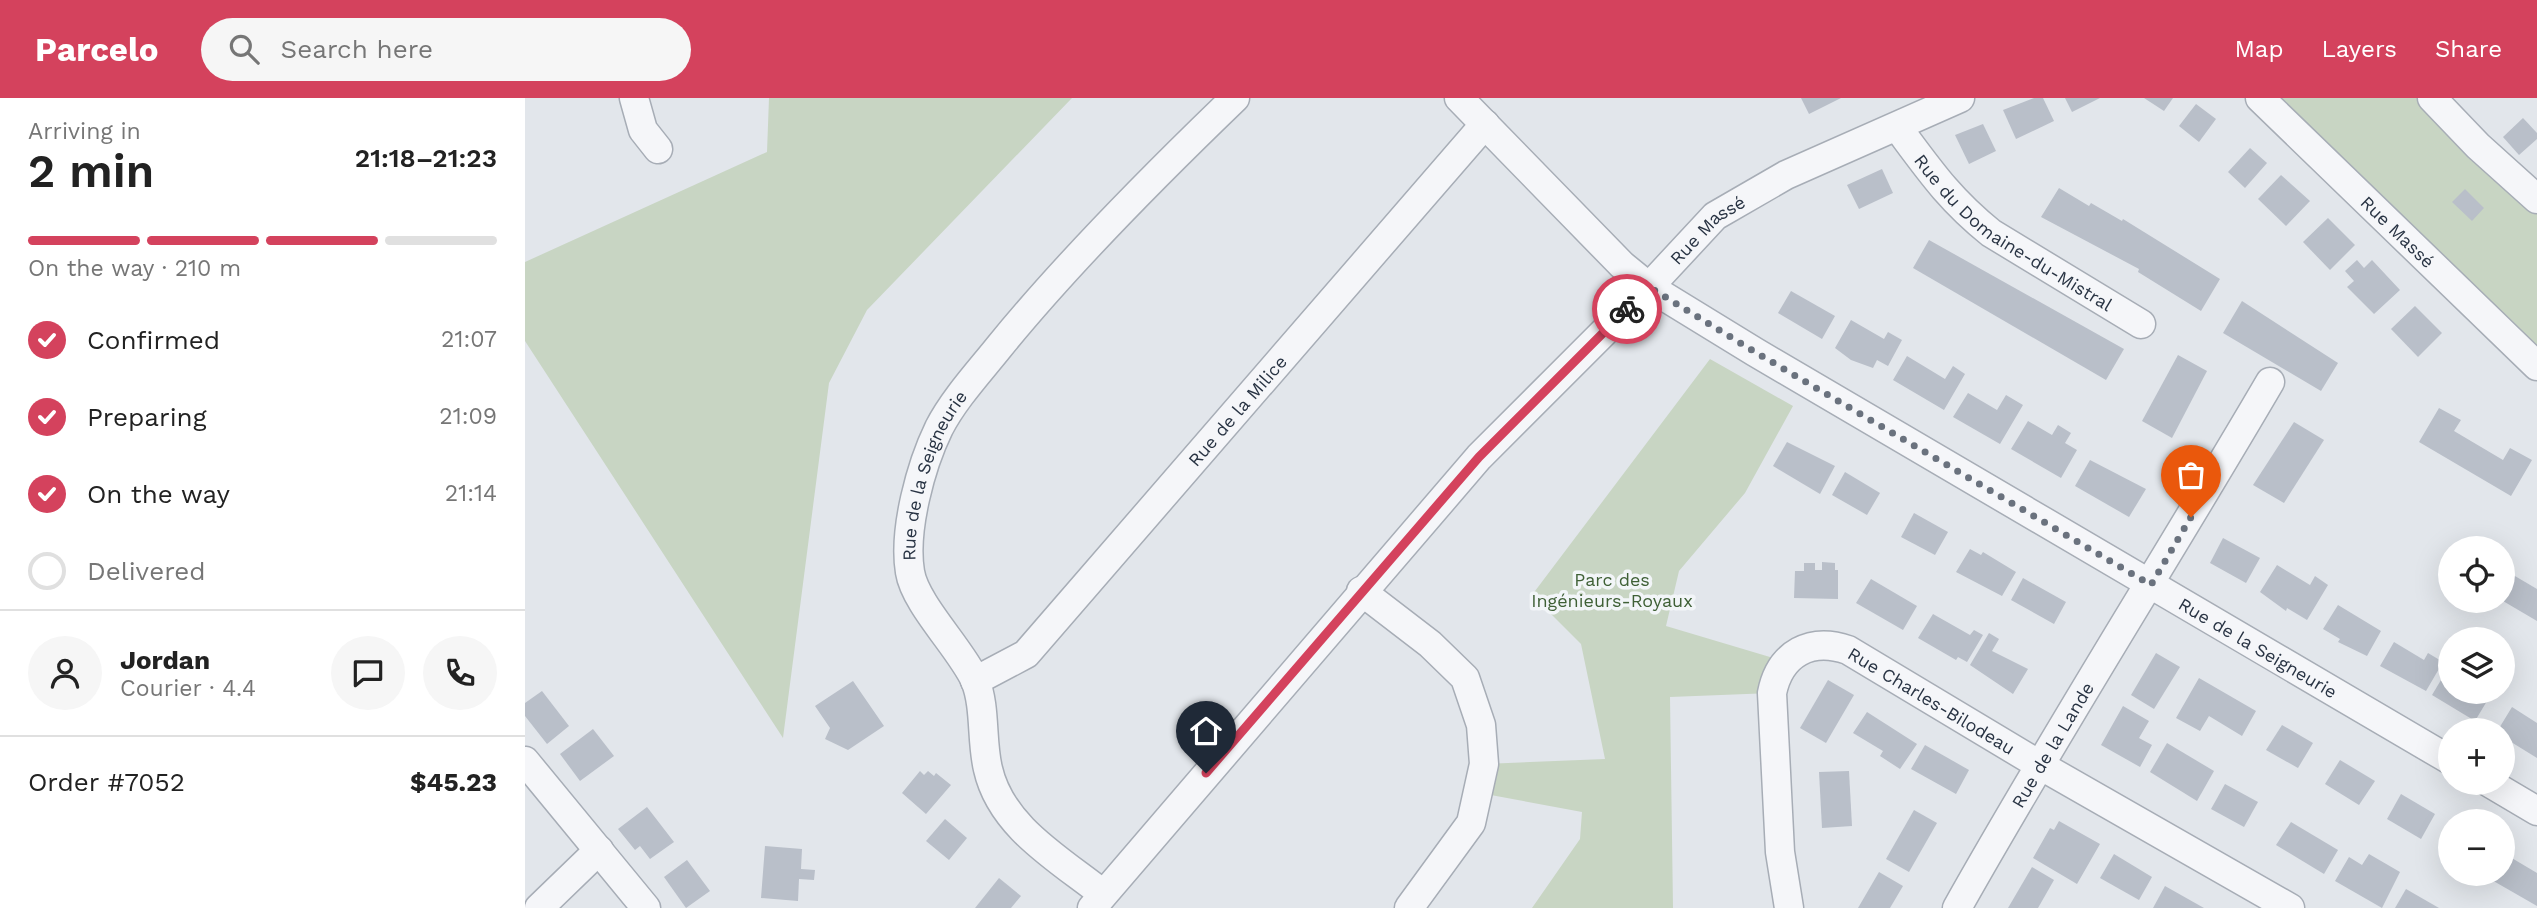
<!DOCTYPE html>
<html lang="en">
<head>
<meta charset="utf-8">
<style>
	body { margin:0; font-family:"Work Sans",sans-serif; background:#f6f6f6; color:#222; height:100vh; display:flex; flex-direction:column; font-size:26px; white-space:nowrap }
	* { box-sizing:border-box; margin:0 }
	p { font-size:23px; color:#767676 }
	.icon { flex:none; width:38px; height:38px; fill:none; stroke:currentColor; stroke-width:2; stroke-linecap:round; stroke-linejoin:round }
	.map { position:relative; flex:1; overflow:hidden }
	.side { display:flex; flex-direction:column; background:#fff; width:525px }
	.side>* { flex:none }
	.tools { position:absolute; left:1913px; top:438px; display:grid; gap:14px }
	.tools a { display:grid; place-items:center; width:77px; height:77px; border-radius:50%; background:#fff; box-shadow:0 7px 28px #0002; font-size:35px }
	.pin { position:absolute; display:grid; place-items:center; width:60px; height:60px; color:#fff; margin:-72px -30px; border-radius:50% 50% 50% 0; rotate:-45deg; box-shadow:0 0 7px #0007 }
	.pin .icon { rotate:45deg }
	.courier { position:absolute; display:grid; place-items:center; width:70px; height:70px; margin:-35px; border:5px solid #d4425d; border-radius:50%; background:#fff; color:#222; box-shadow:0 2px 9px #0007 }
	.summary em { font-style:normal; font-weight:600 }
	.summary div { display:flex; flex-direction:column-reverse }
	.summary { display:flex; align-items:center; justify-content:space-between; height:119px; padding:0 28px }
	h1 { font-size:46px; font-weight:600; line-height:52px }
	.bar { display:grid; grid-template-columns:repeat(4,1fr); gap:10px 7px; align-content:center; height:84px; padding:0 28px }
	.bar i { height:9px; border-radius:5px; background:#e0e0e0 }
	.bar .active { background:#d4425d }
	.bar p { grid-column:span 4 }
	.line { display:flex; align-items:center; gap:18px; padding:0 28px; border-top:2px solid #e0e0e0 }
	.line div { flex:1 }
	.round { display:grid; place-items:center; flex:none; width:74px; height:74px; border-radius:37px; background:#f6f6f6 }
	ol { padding:0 28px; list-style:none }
	li { display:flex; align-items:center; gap:21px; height:77px }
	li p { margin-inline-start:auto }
	li .icon { padding:7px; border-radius:50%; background:#d4425d; color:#fff; stroke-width:4 }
	li:last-child { color:#767676 }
	li i { width:38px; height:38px; border:4px solid #e0e0e0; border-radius:50% }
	header { display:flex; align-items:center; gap:42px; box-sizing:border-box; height:98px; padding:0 35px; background:#d4425d; color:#fff }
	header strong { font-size:33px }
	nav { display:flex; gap:38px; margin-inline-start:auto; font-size:24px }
	.search { width:490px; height:63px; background:#f6f6f6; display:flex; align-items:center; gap:18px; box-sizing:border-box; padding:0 24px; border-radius:38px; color:#767676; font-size:26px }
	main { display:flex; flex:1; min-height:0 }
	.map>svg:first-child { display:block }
	.green { fill:#c8d5c3 }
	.building { fill:#b9bfc9 }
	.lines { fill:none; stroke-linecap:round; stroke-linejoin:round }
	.minor-casing { stroke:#a7adb6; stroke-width:31 }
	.minor { stroke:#f5f6f9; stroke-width:28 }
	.done { stroke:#6a727e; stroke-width:7; stroke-dasharray:0 12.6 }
	.route { stroke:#d4425d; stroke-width:9 }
	.labels { text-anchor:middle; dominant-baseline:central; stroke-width:7; stroke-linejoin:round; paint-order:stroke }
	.street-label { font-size:18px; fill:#293444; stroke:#f2f5f8 }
	.park-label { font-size:18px; fill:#3f6036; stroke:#f2f5f8 }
</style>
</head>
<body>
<header>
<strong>Parcelo</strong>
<div class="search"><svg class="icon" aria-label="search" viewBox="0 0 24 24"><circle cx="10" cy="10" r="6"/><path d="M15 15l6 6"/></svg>Search here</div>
<nav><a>Map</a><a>Layers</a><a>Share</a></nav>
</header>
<main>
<section class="side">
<div class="summary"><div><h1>2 min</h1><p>Arriving in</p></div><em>21:18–21:23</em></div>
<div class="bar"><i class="active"></i><i class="active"></i><i class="active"></i><i></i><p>On the way · 210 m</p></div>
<ol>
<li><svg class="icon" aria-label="check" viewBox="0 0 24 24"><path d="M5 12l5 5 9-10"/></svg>Confirmed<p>21:07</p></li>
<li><svg class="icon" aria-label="check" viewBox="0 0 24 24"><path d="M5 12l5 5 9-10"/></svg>Preparing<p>21:09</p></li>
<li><svg class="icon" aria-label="check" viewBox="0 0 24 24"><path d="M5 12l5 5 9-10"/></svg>On the way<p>21:14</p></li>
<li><i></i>Delivered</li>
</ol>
<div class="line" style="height:126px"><a class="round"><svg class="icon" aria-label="person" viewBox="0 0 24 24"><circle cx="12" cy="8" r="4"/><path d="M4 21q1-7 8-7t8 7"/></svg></a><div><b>Jordan</b><p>Courier · 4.4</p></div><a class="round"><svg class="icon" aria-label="chat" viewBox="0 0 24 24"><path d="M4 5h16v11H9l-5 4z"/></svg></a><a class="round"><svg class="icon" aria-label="phone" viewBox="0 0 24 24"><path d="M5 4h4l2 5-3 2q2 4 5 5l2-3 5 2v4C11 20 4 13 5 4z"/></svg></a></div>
<div class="line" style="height:91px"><div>Order #7052</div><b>$45.23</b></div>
</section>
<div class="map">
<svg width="2012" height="810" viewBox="0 0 2012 810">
	<rect width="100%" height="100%" fill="#e2e6eb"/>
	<g class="green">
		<path d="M244 0H547L342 212 304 285 258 640 0 243V164L242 54Z"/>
		<path d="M1735 0H1907L2012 101V268Z"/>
		<path d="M1185 261 1268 308 1220 395 1154 473 1141 528 1262 564 1247 595 1145 599 1148 810H1007L1055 741 1057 714 955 695 959 666 1080 661 1056 546 1007 497Z"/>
	</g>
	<g class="building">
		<path d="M1276 0H1316L1284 16Z"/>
		<path d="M1509 0H1518L1529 23 1491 41 1478 12Z"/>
		<path d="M1540 0H1575L1547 14Z"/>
		<path d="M1619 0H1648L1639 13Z"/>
		<path d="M1671 6 1691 21 1674 44 1654 28Z"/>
		<path d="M1998 20 2012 35V41L1994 57 1978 39Z"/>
		<path d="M1458 26 1471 53 1444 66 1430 37Z"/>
		<path d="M1725 50 1742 65 1720 90 1703 74Z"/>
		<path d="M1357 71 1368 95 1334 111 1322 87Z"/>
		<path d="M1756 77 1785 103 1761 128 1733 101Z"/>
		<path d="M1534 90 1564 108 1566 105 1597 123 1598 121 1695 181 1676 213 1613 174 1614 171 1516 119Z"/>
		<path d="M1940 91 1959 110 1947 123 1927 104Z"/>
		<path d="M1803 120 1830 147 1805 172 1778 144Z"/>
		<path d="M1404 142 1599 251 1581 282 1388 170Z"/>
		<path d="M1832 162 1839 170 1847 162 1875 192 1849 216 1822 189 1829 183 1820 173Z"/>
		<path d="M1266 193 1310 218 1297 241 1253 215Z"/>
		<path d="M1717 203 1813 265 1796 293 1698 235Z"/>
		<path d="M1890 208 1917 235 1893 259 1866 231Z"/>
		<path d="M1326 222 1359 241 1363 234 1377 242 1363 268 1352 262 1348 270 1326 262 1310 250Z"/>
		<path d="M1653 257 1682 273 1647 340 1617 323Z"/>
		<path d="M1382 258 1420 281 1428 268 1440 276 1419 312 1368 282Z"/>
		<path d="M1443 295 1472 312 1481 297 1498 307 1475 346 1428 319Z"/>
		<path d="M1914 310 1936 322 1929 333 1978 362 1985 350 2007 362 1986 398 1894 344Z"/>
		<path d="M1503 323 1527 337 1533 327 1546 335 1540 345 1552 352 1536 380 1486 351Z"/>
		<path d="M1769 324 1799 342 1759 405 1728 387Z"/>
		<path d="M1262 344 1310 368 1295 396 1248 368Z"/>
		<path d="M1565 362 1621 391 1604 419 1550 388Z"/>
		<path d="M1320 374 1355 395 1342 417 1307 397Z"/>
		<path d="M1389 415 1423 434 1410 457 1376 439Z"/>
		<path d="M1698 440 1735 460 1721 485 1685 465Z"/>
		<path d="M1949 440 1967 450H1943Z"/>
		<path d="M1445 451 1456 457 1458 454 1491 474 1477 498 1431 474Z"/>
		<path d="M1297 464 1310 465V472H1313V501L1269 500 1270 473H1279V465H1290V472H1297Z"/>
		<path d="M1752 467 1785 487 1790 478 1803 487 1782 522 1762 510 1761 513 1735 494Z"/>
		<path d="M1978 471 2012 491V523L1978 503Z"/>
		<path d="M1498 480 1541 504 1529 526 1486 502Z"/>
		<path d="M1346 481 1392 508 1378 532 1331 505Z"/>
		<path d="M1813 507 1856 533 1842 558 1813 544 1815 541 1798 531Z"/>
		<path d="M1408 516 1445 537 1449 532 1458 537 1442 564 1433 559 1431 562 1393 540Z"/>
		<path d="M1464 535 1474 541 1467 553 1503 571 1488 596 1445 567Z"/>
		<path d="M1869 544 1899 562 1903 555 1918 564 1901 593 1855 568Z"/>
		<path d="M1631 555 1655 569 1629 611 1606 597Z"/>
		<path d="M1922 572 1925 574V593H1957L1965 598 1950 623 1907 597Z"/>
		<path d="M1674 580 1731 613 1717 638 1684 618 1675 633 1651 620Z"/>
		<path d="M1303 582 1329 597 1301 645 1275 630Z"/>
		<path d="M328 583 359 628 323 652 300 641 305 630 290 608Z"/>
		<path d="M17 593 44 628 22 646 0 618V605Z"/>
		<path d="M1598 608 1624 623 1614 640 1627 647 1615 669 1576 647Z"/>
		<path d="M1987 609 2012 625V660L1978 639V632H1973Z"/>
		<path d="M1342 614 1392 646 1375 671 1355 658 1358 653 1328 635Z"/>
		<path d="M1757 627 1788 645 1773 670 1741 652Z"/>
		<path d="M68 631 89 658 55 683 35 656Z"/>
		<path d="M1642 645 1689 673 1672 703 1625 674Z"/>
		<path d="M1400 647 1444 672 1431 696 1386 671Z"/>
		<path d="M1815 662 1850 683 1834 707 1800 686Z"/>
		<path d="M395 673 399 677 403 673 409 678 411 675 426 687 401 716 377 695Z"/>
		<path d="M1324 673 1327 728 1297 730 1294 674Z"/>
		<path d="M1700 686 1733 704 1719 729 1686 711Z"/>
		<path d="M1876 696 1910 716 1896 741 1862 721Z"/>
		<path d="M122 709 149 744 125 761 115 748 110 752 93 731Z"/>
		<path d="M1389 712 1412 725 1384 774 1361 761Z"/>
		<path d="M420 721 442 740 424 762 401 743Z"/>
		<path d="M1534 723 1575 746 1552 786 1508 760 1525 730 1529 732Z"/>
		<path d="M1766 724 1813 752 1799 776 1751 747Z"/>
		<path d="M240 748 277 751 276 771 290 772 289 782 274 781 273 803 236 800Z"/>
		<path d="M1589 756 1627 779 1614 802 1575 780Z"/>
		<path d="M1844 756 1875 774 1857 810 1810 783 1824 759 1837 767Z"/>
		<path d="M1980 756 2012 775V808L1965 781 1969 775H1978Z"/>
		<path d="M162 762 185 793 161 810 139 779Z"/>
		<path d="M1507 769 1529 782 1513 810H1483Z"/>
		<path d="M1354 774 1378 788 1365 810H1333Z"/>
		<path d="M474 780 496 798 486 810H450Z"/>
		<path d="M1640 788 1679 810H1628Z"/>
		<path d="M1881 791 1914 810H1870Z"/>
	</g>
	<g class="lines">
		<defs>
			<g id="minor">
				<path d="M109 0 118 32 133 51"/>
				<path id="s1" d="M934 0 1097 167 1124 189 1230 254 1925 662"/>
				<path id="s2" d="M1735 0 2012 268"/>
				<path d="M1907 0 1953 48 2012 101"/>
				<path id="s3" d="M1373 30C1405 73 1424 101 1466 135L1616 226"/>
				<path d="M836 493 905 546 940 580 956 627 959 666 946 725 884 810"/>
				<path id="s4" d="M450 583 501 556 960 26"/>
				<path d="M0 663 121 810"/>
				<path d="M1963 684 2012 713"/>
				<path id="s5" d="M578 796C534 761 476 729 463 671 456 643 461 609 450 582 436 551 390 506 385 474 378 432 396 367 414 330 429 301 454 274 474 249 543 164 630 77 710 0"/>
				<path d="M14 810 74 752"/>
				<path id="s6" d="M567 810 954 359 1124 189 1190 118 1261 77 1435 0"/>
				<path id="s7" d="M1264 810 1255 754 1247 595C1255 555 1286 539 1323 552L1513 666 1765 810"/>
				<path id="s8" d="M1432 810C1532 632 1642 460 1745 284"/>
			</g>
		</defs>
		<use href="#minor" class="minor-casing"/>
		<use href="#minor" class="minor"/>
	</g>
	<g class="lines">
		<path class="done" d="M1102 211 1124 189 1230 254 1626 487 1666 419"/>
		<path class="route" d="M681 675 954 359 1102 211"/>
	</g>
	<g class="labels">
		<g class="street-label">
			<text stroke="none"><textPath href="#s3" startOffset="158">Rue du Domaine-du-Mistral</textPath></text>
			<text stroke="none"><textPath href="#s6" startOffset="917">Rue Massé</textPath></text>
			<text stroke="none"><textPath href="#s2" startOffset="192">Rue Massé</textPath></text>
			<text stroke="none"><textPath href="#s4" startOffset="380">Rue de la Milice</textPath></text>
			<text stroke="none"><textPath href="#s5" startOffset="492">Rue de la Seigneurie</textPath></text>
			<text stroke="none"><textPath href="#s1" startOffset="976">Rue de la Seigneurie</textPath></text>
			<text stroke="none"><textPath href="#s7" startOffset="415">Rue Charles-Bilodeau</textPath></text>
			<text stroke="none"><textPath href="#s8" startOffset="189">Rue de la Lande</textPath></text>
		</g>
		<g class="park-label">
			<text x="1087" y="481">Parc des<tspan x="1087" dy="21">Ingénieurs-Royaux</tspan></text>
		</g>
	</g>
</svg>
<div class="tools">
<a><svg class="icon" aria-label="locate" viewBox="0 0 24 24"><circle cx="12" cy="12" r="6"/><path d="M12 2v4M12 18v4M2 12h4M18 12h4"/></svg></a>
<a><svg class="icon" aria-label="layers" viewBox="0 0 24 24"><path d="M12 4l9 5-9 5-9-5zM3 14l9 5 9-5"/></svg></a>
<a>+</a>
<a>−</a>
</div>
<div class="pin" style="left:1666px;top:419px;background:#ea580c"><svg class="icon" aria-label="bag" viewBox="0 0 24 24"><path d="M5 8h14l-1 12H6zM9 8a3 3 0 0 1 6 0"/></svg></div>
<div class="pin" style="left:681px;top:675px;background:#1f2937"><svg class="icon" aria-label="home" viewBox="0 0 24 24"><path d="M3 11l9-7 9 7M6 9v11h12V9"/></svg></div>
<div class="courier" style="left:1102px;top:211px"><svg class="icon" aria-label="bike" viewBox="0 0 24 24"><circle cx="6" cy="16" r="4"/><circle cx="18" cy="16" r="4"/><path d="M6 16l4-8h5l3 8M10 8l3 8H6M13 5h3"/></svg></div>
</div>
</main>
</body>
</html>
